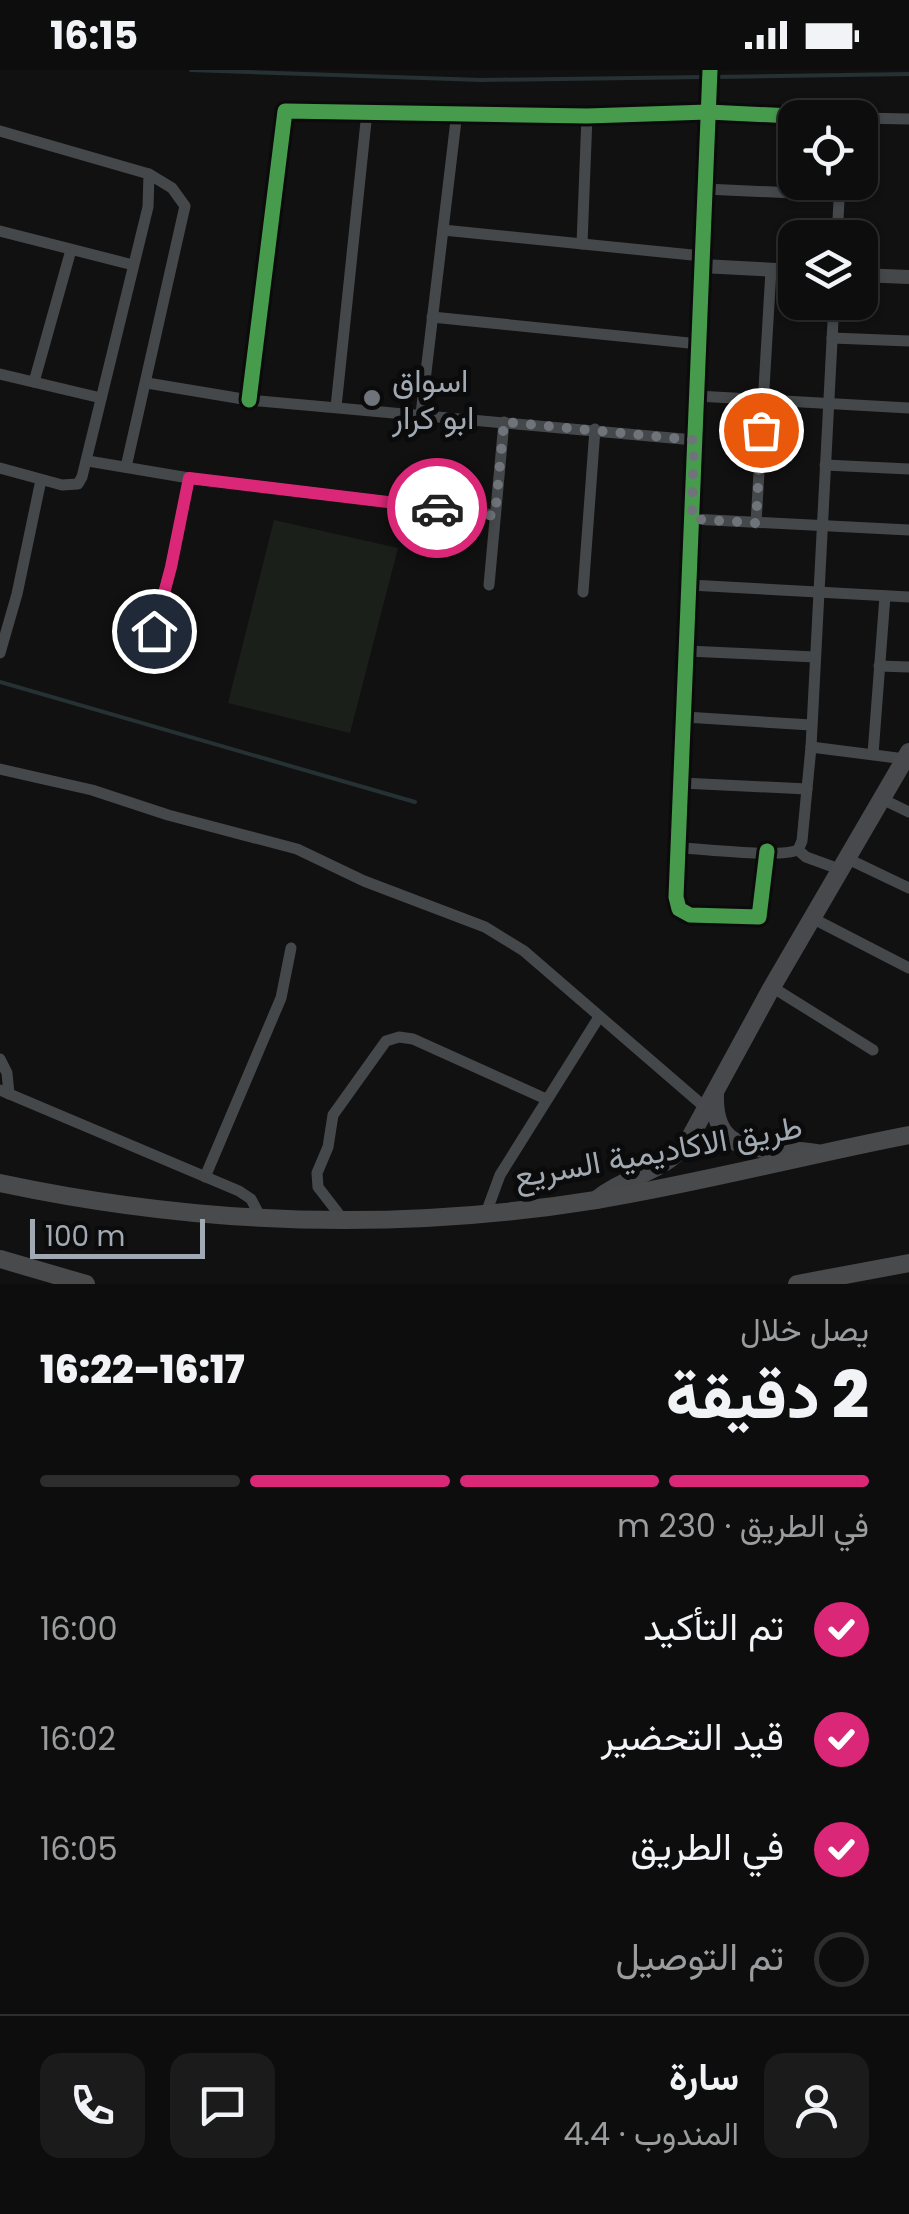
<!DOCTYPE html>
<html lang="ar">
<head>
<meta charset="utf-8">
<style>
	body { margin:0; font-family:Poppins,Vazirmatn,sans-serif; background:#1b1b1b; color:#f1f3f6; direction:rtl; height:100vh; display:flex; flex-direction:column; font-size:38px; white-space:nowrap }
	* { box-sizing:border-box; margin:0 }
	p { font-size:32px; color:#9a9c9d }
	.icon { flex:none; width:55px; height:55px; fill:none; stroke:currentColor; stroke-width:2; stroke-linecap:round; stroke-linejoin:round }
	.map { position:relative; height:1214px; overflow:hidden; direction:ltr }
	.sheet { display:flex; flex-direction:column; background:#0d0d0d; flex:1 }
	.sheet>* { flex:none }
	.tools { position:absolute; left:778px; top:30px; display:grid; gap:20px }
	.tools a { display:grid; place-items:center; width:100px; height:100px; border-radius:20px; background:#0d0d0d; box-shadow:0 2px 8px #0004,0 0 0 2px #2d2d2e; font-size:50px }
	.scale { position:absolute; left:30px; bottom:25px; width:175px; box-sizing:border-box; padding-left:10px; border:5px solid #a1aab3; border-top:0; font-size:28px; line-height:35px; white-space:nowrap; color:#a1aab3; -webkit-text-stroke:8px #0b0b0c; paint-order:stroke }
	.pin { position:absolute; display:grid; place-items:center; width:85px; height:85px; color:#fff; margin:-42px; border:5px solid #fff; border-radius:50%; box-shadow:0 2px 10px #0007 }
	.courier { position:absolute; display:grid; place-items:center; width:100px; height:100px; margin:-50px; border:8px solid #db2777; border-radius:50%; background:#fff; color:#222; box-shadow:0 2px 12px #0007 }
	.overview em { font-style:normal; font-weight:800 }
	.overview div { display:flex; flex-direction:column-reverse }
	.overview { display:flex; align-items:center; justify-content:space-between; height:170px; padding:0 40px }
	h1 { font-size:65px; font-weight:800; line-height:75px }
	.bar { display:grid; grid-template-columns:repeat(4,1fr); gap:15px 10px; align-content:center; height:120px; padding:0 40px }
	.bar i { height:12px; border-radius:8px; background:#2d2d2e }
	.bar .current { background:#db2777 }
	.bar p { grid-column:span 4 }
	.line { display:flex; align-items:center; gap:25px; padding:0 40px; border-top:2px solid #2d2d2e }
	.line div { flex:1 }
	.round { display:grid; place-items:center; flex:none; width:105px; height:105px; border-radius:20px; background:#1b1b1b }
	ol { padding:0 40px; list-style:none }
	li { display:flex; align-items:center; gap:30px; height:110px }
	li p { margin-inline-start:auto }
	li .icon { padding:10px; border-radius:50%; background:#db2777; color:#fff; stroke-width:4 }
	li:last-child { color:#9a9c9d }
	li i { width:55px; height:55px; border:5px solid #2d2d2e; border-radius:50% }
	.status { display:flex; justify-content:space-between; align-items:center; height:70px; padding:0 50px; background:#0d0d0d; direction:ltr }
	.status svg { height:28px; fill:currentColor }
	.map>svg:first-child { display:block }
	.green { fill:#1a1f19 }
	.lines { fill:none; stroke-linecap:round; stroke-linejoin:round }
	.stream { stroke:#263134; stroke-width:4 }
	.minor { stroke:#45484a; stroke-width:11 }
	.tertiary { stroke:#45484a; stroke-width:14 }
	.primary { stroke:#47494c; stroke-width:18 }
	.trunk { stroke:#484a4c; stroke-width:18 }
	.cycleway-casing { stroke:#0b0b0c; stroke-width:21 }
	.cycleway { stroke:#469c4c; stroke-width:15 }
	.done { stroke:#6f747a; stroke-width:10; stroke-dasharray:0 18 }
	.route { stroke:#db2777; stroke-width:12 }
	.poi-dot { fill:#6f747a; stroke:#0b0b0c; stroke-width:4 }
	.labels { text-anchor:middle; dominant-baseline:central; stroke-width:10; stroke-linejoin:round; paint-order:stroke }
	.poi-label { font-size:32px; fill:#a1aab3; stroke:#0b0b0c; text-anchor:start }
	.street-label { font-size:32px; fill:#a1aab3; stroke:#0b0b0c }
</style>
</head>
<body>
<div class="status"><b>16:15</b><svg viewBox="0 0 49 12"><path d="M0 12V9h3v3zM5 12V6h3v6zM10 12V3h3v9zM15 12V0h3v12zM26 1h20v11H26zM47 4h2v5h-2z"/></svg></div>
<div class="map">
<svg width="909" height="1214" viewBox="0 0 909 1214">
	<rect width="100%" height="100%" fill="#111"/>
	<path class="green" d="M274 450 398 478 350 663 228 633Z"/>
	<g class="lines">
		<g class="stream">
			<path d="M191 0 481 10 704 7"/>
			<path d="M714 7 909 4"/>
			<path d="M0 612 415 732"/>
		</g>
		<g class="minor">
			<path d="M860 48 909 49"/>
			<path d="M0 61 149 104 172 118 185 136 126 397"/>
			<path d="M705 119 839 125"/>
			<path d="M443 160 702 186"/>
			<path d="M0 161 133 195"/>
			<path d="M837 168 840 112"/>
			<path d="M582 174 587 46"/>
			<path d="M432 247 699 274"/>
			<path d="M832 268 909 271"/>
			<path d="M0 304 101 328"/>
			<path d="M34 312 71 180"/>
			<path d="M147 313 249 330 694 370"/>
			<path d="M697 326 909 338"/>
			<path d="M249 330 285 41 587 46 708 42 832 48"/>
			<path d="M336 337 367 42"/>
			<path d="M421 344 457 42"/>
			<path d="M88 391 189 408 495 445"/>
			<path d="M825 395 909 399"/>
			<path d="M0 398 62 415 78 414 82 407 148 137 149 104"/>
			<path d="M692 449 909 460"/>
			<path d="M756 453 771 200"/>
			<path d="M489 515 504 352"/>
			<path d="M690 515 909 527"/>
			<path d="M583 522 595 359"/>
			<path d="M687 581 815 587"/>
			<path d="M0 583 17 524 41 410"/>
			<path d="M145 593 171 497 189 408"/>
			<path d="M879 596 909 597"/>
			<path d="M685 647 811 655"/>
			<path d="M811 677 905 689"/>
			<path d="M873 684 885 526"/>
			<path d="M0 699 92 720 168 745 297 779 364 811 485 857 524 881 707 1039"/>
			<path d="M682 713 807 719"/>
			<path d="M882 729 909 742"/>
			<path d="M798 780 806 787 839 799"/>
			<path d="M767 781 759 847 690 845 679 839 676 827 680 778C705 779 779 788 798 780L802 771 811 677 834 232"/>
			<path d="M846 788 909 818"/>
			<path d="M812 848 909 898"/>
			<path d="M772 917 873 980"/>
			<path d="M0 989 7 1003 9 1024"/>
			<path d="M0 1020 239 1121 251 1129 262 1150"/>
			<path d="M205 1107 281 928 291 878"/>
			<path d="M486 1143 500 1105 599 947"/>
			<path d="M345 1152 318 1117 317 1103 328 1077 333 1045 386 971 399 967 413 969 546 1029"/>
		</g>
		<g class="tertiary">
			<path d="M702 196 795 201"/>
			<path d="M860 205 909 207"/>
			<path d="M680 778 710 0"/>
		</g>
		<g class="primary">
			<path d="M715 1025C713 1094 771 1074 817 1083"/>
			<path d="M596 1130C625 1106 663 1103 687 1073L772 917 909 682"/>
		</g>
		<g class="trunk">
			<path d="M0 1113C197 1155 397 1162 596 1130 701 1113 805 1085 909 1065"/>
			<path d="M0 1189 86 1214"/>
			<path d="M797 1214 909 1193"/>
		</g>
		<defs>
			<g id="cycleway">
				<path d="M710 0 676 827 679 839 690 845 759 847 767 781"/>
				<path d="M249 330 285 41 587 46 708 42 832 48"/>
			</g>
		</defs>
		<use href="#cycleway" class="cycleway-casing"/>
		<use href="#cycleway" class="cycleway"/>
	</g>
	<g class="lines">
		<path class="done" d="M437 438 495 446 504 352 694 370 692 449 756 453 761 360"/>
		<path class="route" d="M154 561 171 497 189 408 437 438"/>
	</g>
	<circle class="poi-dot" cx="372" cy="328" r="10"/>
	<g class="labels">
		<g class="poi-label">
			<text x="392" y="310">اسواق<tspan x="392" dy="37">ابو كرار</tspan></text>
		</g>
		<g class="street-label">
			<text transform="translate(658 1081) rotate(-10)">طريق الاكاديمية السريع</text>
		</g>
	</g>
</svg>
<div class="tools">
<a><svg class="icon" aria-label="locate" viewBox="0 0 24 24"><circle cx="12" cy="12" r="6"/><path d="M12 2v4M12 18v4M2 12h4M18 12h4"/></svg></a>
<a><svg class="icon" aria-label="layers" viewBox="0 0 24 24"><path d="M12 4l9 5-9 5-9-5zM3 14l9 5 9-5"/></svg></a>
</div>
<div class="scale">100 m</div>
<div class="pin" style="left:761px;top:360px;background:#ea580c"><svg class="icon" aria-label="bag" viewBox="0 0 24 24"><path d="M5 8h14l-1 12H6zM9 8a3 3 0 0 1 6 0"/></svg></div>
<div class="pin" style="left:154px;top:561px;background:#1f2937"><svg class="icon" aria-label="home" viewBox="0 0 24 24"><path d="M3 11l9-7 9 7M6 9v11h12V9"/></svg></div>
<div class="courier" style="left:437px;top:438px"><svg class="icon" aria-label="car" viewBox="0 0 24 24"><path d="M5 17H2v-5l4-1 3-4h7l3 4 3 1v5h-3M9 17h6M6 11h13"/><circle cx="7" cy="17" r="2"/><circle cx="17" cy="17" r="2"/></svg></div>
</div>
<section class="sheet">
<div class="overview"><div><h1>2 دقيقة</h1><p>يصل خلال</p></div><em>16:17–16:22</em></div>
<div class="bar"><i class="current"></i><i class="current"></i><i class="current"></i><i></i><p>في الطريق · 230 m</p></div>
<ol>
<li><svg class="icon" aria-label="check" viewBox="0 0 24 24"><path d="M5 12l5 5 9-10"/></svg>تم التأكيد<p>16:00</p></li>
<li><svg class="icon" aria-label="check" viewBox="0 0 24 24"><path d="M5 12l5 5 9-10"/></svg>قيد التحضير<p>16:02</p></li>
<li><svg class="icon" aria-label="check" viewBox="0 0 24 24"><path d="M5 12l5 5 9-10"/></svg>في الطريق<p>16:05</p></li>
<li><i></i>تم التوصيل</li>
</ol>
<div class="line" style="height:180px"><a class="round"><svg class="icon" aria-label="person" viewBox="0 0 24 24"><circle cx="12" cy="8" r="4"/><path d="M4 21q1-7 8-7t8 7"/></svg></a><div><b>سارة</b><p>المندوب · 4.4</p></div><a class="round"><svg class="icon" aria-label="chat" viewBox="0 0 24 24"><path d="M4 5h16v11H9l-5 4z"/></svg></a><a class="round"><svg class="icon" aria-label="phone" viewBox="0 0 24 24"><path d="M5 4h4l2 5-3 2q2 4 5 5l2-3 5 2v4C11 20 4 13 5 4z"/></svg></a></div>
</section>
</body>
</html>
